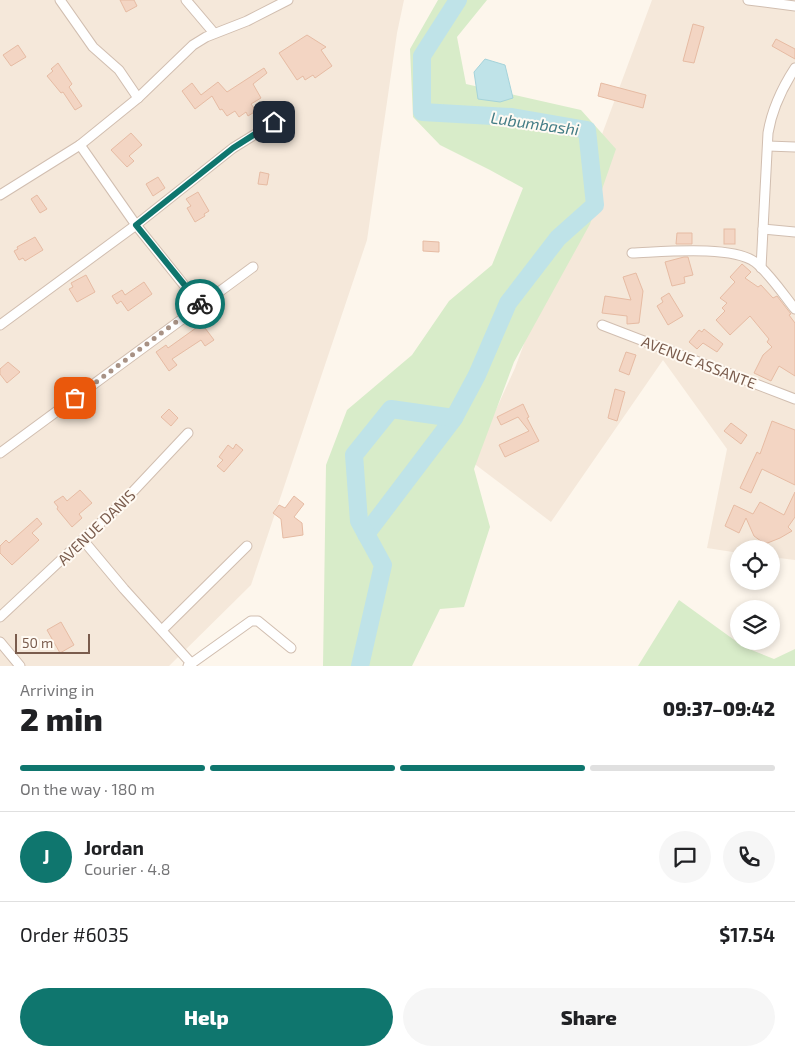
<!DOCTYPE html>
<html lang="en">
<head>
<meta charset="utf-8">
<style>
	body { margin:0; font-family:"Exo 2",sans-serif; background:#f6f6f6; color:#202124; height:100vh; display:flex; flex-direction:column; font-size:19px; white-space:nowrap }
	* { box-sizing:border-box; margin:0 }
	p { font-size:16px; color:#757577 }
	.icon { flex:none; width:28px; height:28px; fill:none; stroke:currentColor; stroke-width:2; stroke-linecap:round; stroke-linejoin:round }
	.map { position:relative; height:666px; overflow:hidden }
	.sheet { display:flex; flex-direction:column; background:#fff; flex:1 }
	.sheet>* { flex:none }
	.buttons { position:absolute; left:730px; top:540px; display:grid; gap:10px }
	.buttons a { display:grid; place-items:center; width:50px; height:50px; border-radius:50%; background:#fff; box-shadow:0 2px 8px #0003; font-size:25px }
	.scale { position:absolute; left:15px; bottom:12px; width:75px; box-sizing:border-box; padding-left:5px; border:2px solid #7a5c4d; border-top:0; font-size:14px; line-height:18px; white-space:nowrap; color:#7a5c4d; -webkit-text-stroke:4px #fffaf3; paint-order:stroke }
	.pin { position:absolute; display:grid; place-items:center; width:42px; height:42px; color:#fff; margin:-21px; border-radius:10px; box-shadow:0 2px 8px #0006 }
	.courier { position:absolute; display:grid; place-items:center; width:50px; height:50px; margin:-25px; border:4px solid #0f766e; border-radius:50%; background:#fff; color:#222; box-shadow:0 1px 6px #0007 }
	.overview em { font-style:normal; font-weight:800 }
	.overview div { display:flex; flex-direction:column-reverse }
	.overview { display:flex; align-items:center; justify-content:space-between; height:85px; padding:0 20px }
	h1 { font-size:32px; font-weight:800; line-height:38px }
	.bar { display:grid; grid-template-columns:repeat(4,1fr); gap:8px 5px; align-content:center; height:60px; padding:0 20px }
	.bar i { height:6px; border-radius:4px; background:#e0e0e0 }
	.bar .selected { background:#0f766e }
	.bar p { grid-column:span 4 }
	.line { display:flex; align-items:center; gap:12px; padding:0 20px; border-top:1px solid #e0e0e0 }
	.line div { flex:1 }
	.round { display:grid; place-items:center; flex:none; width:52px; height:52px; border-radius:26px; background:#f6f6f6 }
	.primary-button { display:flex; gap:10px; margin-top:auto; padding:10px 20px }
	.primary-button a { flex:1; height:58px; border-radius:30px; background:#0f766e; color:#fff; font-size:20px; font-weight:800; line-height:58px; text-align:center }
	.primary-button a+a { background:#f6f6f6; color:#202124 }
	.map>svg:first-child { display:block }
	.residential { fill:#f5e8da }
	.green { fill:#d8ecc9 }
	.water { fill:#bfe3e8; stroke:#a5d3da }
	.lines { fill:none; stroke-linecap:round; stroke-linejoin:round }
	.river { stroke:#bfe3e8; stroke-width:18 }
	.building { fill:#f3d5c3; stroke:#e6bba3 }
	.minor-casing { stroke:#d1beb0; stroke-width:11 }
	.minor { stroke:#fff; stroke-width:9 }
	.done { stroke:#a89285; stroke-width:5; stroke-dasharray:0 9 }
	.route { stroke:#0f766e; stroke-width:6 }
	.labels { text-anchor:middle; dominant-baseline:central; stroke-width:4; stroke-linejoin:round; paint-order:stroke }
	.street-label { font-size:15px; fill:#7a5c4d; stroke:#fffaf3 }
	.water-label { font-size:16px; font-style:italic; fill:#437c86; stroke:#fffaf3 }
</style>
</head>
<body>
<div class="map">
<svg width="795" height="666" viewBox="0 0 795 666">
	<rect width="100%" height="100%" fill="#fdf6ec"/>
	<g class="residential">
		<path d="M0 0H404L397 33 367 240 251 585 169 666H0Z"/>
		<path d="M652 0H795V560L771 557V549H739V553L707 548 727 449 663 360 551 522 472 462 515 368Z"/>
	</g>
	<g class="green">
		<path d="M438 0H487L457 37 466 84 581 110 616 149 590 224 514 362 474 469 490 527 464 607 440 609 412 666H323L326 465 347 410 412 355 449 301 492 265 523 188 490 170 440 145 413 117 410 49Z"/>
		<path d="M679 600 744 647 774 659 795 649V666H638Z"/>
	</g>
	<path class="water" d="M485 59 505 65 513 98 500 102 478 99 474 72Z"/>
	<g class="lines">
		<g class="river">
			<path d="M366 534 454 418"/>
			<path d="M360 666 383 565 359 521 354 455 391 409 454 418 477 375 508 303 558 238 595 205 587 130 512 117 422 112V56L458 0"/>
		</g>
	</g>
	<g class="building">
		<path d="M120 0H134L137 6 126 12Z"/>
		<path d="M693 24 704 27 694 63 683 61Z"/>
		<path d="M307 35 326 47 321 50 332 66 315 78 313 75 305 80 303 76 297 80 279 53Z"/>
		<path d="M776 39 795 49V59L772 46Z"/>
		<path d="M18 45 26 57 11 66 3 55Z"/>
		<path d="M58 63 72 84 69 87 82 106 75 110 63 92 61 93 47 76 53 71 51 69Z"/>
		<path d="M264 68 267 73 253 84 261 98 251 104 256 111 248 116 246 112 239 117 235 111 227 116 222 109 220 110 212 96 195 109 182 91 192 83 201 95 218 82 227 92Z"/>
		<path d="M601 83 646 95 643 108 598 96Z"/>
		<path d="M131 133 142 145 129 156 134 161 127 167 111 150Z"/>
		<path d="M260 172 269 174 267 185 258 184Z"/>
		<path d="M158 177 165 188 153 196 146 184Z"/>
		<path d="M198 192 209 211 204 214 205 216 195 222 187 208 191 206 186 199Z"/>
		<path d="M37 195 47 209 40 213 31 199Z"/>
		<rect x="724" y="229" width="11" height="15"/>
		<path d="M677 233H692V244H676Z"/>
		<path d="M35 237 43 250 25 261 23 258 19 260 14 251 18 249 17 247Z"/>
		<path d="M423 241 439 242V252L423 251Z"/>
		<path d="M684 257H688L693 275 684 277 685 283 672 286 665 262Z"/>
		<path d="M742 264 751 272 745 278 758 287 761 285 773 298 777 296 791 314 789 315 795 323V376L779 366 771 381 754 373 763 355 772 347 767 342 769 339 750 316 730 335 716 320 725 311 722 308 727 303 720 298 735 282 730 277Z"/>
		<path d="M636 273 643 291 639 323 627 324V316L602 313 605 296 631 300 623 277Z"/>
		<path d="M86 275 95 292 77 302 69 289 73 287 71 283Z"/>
		<path d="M144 282 152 294 128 311 121 301 117 304 112 296 122 290 125 295Z"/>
		<path d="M669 293 683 316 668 325 657 306 663 302 661 298Z"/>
		<path d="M214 304 222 313 205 328 214 340 205 346 201 340 172 359 177 365 169 371 156 352 166 345 168 348 196 328 193 325 210 312 208 309Z"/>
		<path d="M704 329 723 344 717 352 703 343 697 349 689 342 699 330 702 332Z"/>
		<path d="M626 352 636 355 629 375 619 371Z"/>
		<path d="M8 362 20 372 7 383 0 374V369Z"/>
		<path d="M615 389 625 392 617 421 608 418Z"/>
		<path d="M523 404 529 417 527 418 539 441 505 457 499 445 529 431 518 417 501 425 497 417Z"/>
		<path d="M169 409 178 418 171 426 161 417Z"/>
		<path d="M772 421 795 430V485L762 469 751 493 740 488 757 452 760 454Z"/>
		<path d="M731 423 747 435 741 444 724 431Z"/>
		<path d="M236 444 243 450 224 472 217 466 223 460 219 457 228 445 233 449Z"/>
		<path d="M80 490 92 503 79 514 82 518 72 527 57 509 58 507 54 502 63 496 67 501Z"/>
		<path d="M795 492V517L788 527 792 531 780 538 765 544 754 536 746 518 739 533 725 526 734 505 753 514 760 502 784 515Z"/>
		<path d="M294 496 304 504 294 517 302 523 303 535 283 538 281 519 273 513 279 505 285 508Z"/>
		<path d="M37 518 42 524 32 533 39 540 12 565 0 553V546L6 540 9 543Z"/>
		<path d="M61 622 74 645 60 653 47 630Z"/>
	</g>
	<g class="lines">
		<defs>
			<g id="minor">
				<path d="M60 0 93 47 119 70 138 98"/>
				<path d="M186 0 214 33"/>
				<path d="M748 0 795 6"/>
				<path d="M80 145 136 225 200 305"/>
				<path d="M768 146 795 147"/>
				<path d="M0 195 80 145 138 98 193 45 206 37 247 21 288 0"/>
				<path d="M763 229 795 232"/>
				<path d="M632 253C662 252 731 245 755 262 770 274 783 294 795 309"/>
				<path d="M761 268 768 133C772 109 782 88 795 68"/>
				<path d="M0 325 136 225 233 148 288 114"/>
				<path d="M602 325 795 399"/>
				<path d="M0 453 253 267"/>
				<path d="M83 540 124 589 191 663"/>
				<path d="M0 617 125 500 188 433"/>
				<path d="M162 630 247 546"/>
				<path d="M0 642 20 666"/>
				<path d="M188 666 251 621H258L291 648"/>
			</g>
		</defs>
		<use href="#minor" class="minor-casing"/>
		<use href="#minor" class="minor"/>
	</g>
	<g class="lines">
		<path class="done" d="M75 398 200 304"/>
		<path class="route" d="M200 304 136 225 233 148 274 122"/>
	</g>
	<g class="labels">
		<g class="street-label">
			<text transform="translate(699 362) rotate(21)">AVENUE ASSANTE</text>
			<text transform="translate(96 527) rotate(-44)">AVENUE DANIS</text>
		</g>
		<g class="water-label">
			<text transform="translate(535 123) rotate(8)">Lubumbashi</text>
		</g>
	</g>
</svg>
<div class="buttons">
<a><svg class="icon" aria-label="locate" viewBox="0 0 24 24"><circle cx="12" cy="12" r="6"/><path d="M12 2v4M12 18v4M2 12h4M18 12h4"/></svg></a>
<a><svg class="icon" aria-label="layers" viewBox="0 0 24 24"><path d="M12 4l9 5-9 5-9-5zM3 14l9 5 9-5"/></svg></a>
</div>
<div class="scale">50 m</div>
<div class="pin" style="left:75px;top:398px;background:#ea580c"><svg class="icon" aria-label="bag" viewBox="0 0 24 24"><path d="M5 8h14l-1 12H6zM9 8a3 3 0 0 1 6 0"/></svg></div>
<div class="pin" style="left:274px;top:122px;background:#1f2937"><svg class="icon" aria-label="home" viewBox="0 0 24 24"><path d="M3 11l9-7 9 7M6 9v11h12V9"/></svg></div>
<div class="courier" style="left:200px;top:304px"><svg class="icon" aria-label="bike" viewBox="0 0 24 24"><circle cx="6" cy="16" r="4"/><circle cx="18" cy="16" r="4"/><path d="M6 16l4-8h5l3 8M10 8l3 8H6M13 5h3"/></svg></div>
</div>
<section class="sheet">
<div class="overview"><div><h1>2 min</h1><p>Arriving in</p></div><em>09:37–09:42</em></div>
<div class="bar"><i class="selected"></i><i class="selected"></i><i class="selected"></i><i></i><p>On the way · 180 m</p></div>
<div class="line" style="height:90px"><b class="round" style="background:#0f766e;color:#fff">J</b><div><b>Jordan</b><p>Courier · 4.8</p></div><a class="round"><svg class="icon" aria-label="chat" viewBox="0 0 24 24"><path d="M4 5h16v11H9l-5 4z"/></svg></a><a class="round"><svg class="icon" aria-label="phone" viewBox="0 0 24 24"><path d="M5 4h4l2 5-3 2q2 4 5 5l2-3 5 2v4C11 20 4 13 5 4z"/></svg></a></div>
<div class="line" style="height:65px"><div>Order #6035</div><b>$17.54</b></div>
<div class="primary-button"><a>Help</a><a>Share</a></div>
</section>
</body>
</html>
